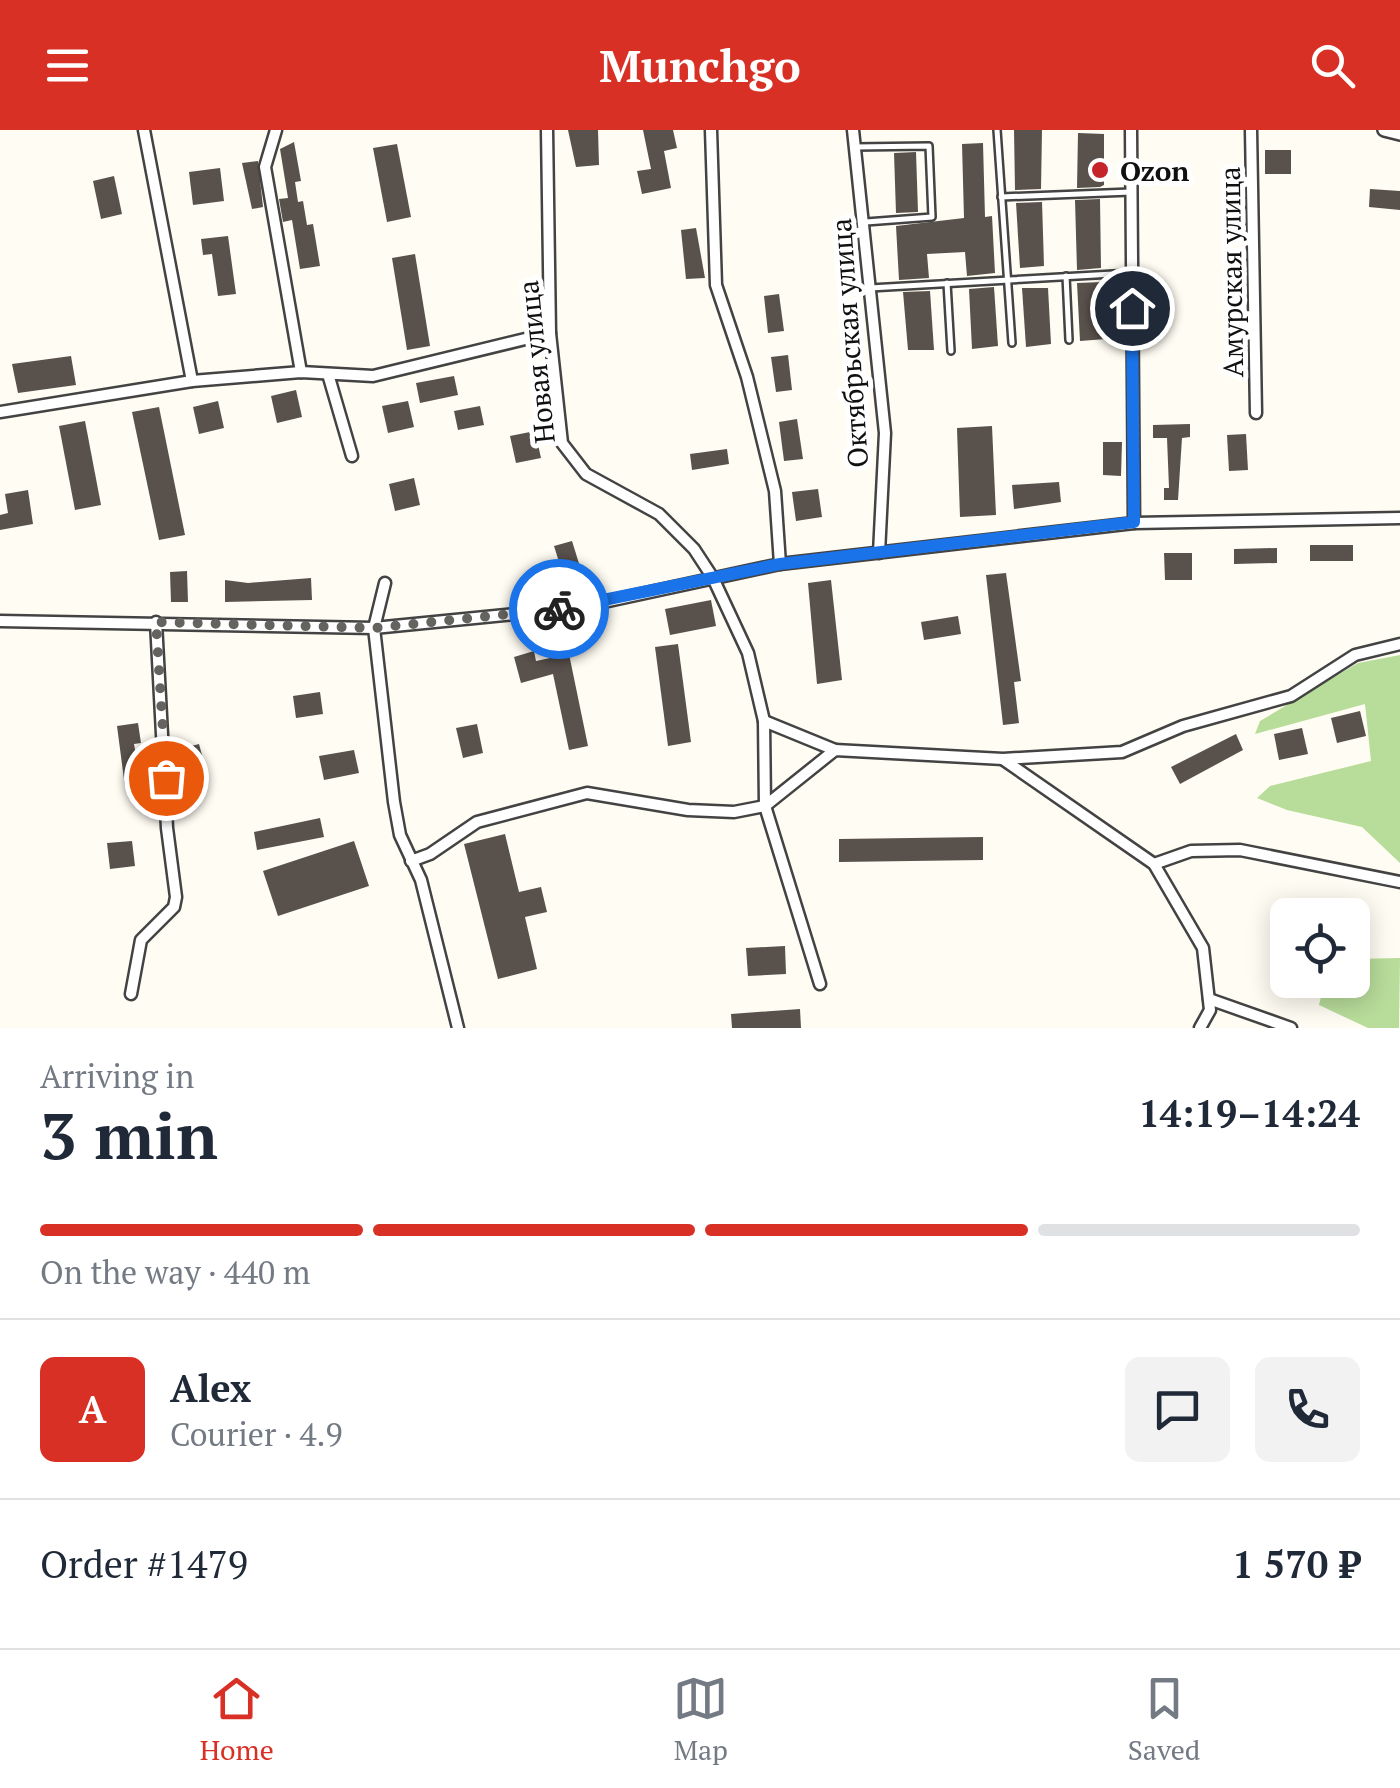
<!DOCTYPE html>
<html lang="en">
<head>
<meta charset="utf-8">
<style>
	body { margin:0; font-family:"PT Serif",serif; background:#f2f2f3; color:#1f2937; height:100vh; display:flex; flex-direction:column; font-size:38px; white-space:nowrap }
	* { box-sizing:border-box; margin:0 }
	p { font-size:32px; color:#747a83 }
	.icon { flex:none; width:55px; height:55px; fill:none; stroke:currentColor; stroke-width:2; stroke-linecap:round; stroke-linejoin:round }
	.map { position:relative; height:898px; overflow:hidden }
	.details { display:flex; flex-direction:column; background:#fff; flex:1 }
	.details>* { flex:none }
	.fabs { position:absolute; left:1270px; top:768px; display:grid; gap:20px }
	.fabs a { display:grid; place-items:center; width:100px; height:100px; border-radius:15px; background:#fff; box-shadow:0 5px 25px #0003; font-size:50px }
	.pin { position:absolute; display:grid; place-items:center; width:85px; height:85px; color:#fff; margin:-42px; border:5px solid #fff; border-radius:50%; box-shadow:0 2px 10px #0007 }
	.courier { position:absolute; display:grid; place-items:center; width:100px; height:100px; margin:-50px; border:8px solid #1a73e8; border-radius:50%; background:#fff; color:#222; box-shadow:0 2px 12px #0007 }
	.overview em { font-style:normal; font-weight:600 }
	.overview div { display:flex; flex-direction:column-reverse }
	.overview { display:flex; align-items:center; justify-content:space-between; height:170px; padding:0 40px }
	h1 { font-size:65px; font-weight:600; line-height:75px }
	.bar { display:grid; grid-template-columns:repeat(4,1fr); gap:15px 10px; align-content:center; height:120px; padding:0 40px }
	.bar i { height:12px; border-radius:8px; background:#e0e1e3 }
	.bar .on { background:#d93025 }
	.bar p { grid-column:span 4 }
	.line { display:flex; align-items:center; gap:25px; padding:0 40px; border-top:2px solid #e0e1e3 }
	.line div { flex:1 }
	.round { display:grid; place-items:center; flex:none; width:105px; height:105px; border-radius:15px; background:#f2f2f3 }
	header { display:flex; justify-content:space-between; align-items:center; height:130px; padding:0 40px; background:#d93025; color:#fff; font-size:45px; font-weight:600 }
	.dock { display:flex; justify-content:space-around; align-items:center; height:140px; border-top:2px solid #e0e1e3; background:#fff; font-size:28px; color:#747a83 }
	.dock a { display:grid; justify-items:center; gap:5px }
	.dock .on { color:#d93025 }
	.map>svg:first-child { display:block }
	.forest { fill:#b8dc9a }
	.building { fill:#59514c }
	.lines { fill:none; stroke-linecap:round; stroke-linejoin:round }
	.service-casing { stroke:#434343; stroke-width:10 }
	.minor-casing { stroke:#434343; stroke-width:15 }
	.tertiary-casing { stroke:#434343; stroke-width:16 }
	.service { stroke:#fff; stroke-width:5 }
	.minor { stroke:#fff; stroke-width:10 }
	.tertiary { stroke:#fff; stroke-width:11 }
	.done { stroke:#64635f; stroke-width:10; stroke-dasharray:0 18 }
	.route { stroke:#1a73e8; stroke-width:12 }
	.poi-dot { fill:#c5242b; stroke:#fff; stroke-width:4 }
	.labels { text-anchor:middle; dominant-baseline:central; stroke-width:10; stroke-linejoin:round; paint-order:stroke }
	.poi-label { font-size:28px; font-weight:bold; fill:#101010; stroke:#fff; text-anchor:start }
	.street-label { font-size:28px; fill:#101010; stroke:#fff }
</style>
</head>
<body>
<header><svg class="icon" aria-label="menu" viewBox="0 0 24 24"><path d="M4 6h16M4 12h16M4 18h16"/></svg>Munchgo<svg class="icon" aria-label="search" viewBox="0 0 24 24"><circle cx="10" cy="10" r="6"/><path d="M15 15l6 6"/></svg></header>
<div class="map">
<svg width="1400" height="898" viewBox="0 0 1400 898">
	<rect width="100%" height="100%" fill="#fffdf3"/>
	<g class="forest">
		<path d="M1400 525V733L1362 697 1287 680 1257 668 1270 656 1371 631 1365 574 1255 604 1260 591 1358 533Z"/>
		<path d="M1400 828 1399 898H1368L1319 875 1325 850H1352L1353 829Z"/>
	</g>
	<g class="building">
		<path d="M568 0H598L599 35 576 37Z"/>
		<path d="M643 0H673L677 18 664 21 671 58 642 64 637 41 651 39Z"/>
		<path d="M1014 0H1042L1041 59 1015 60Z"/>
		<path d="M1078 3 1104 4V55L1100 57 1077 58Z"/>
		<path d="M294 12 301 51 295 52 298 72 303 71 307 95 313 94 320 136 300 139 292 90 283 92 279 69 288 68 280 19Z"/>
		<path d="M983 13 985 87 992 86 995 143 967 146 965 122 927 124 929 148 899 150 896 96 964 88 962 14Z"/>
		<path d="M397 14 411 87 387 92 373 18Z"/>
		<rect x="1265" y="20" width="26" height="24"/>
		<path d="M916 22 918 82 896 83 894 23Z"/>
		<path d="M258 31 263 77 252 79 242 33Z"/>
		<path d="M220 38 224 71 193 75 189 42Z"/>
		<path d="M114 46 122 84 101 89 93 51Z"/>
		<path d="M1370 59 1400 61V80L1369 77Z"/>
		<path d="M1100 69 1101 138 1077 140 1075 70Z"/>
		<path d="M1042 72 1044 136 1020 138 1016 73Z"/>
		<path d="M696 98 705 148 686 149 681 100Z"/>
		<path d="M228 106 236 164 218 166 212 124 203 125 201 109Z"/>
		<path d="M415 124 430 216 407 220 392 128Z"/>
		<path d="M1103 152 1106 209 1080 211 1077 153Z"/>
		<path d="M994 157 998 216 972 219 969 159Z"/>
		<path d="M1022 158H1048L1051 214 1026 217Z"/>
		<path d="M930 161 934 220H908L903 162Z"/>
		<path d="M779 164 784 201 768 203 764 166Z"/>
		<path d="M788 225 792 260 776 262 771 227Z"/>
		<path d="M71 226 76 255 18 263 12 234Z"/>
		<path d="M454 246 458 265 420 273 416 253Z"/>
		<path d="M296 260 302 287 277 293 271 266Z"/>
		<path d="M218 271 224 298 199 304 193 277Z"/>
		<path d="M408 271 414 297 388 303 382 276Z"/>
		<path d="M480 276 484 295 458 300 454 281Z"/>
		<path d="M159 277 185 405 159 410 132 282Z"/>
		<path d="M797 289 803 329 784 331 779 292Z"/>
		<path d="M85 291 101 375 75 380 59 296Z"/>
		<path d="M1190 294V307L1182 308 1178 370H1164V358H1169L1167 308H1153V295Z"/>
		<path d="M992 296 996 385 960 387 957 298Z"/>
		<path d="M535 301 541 328 516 333 510 306Z"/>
		<path d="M1246 304 1248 340 1229 341 1227 305Z"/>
		<path d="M1103 312H1122L1121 346 1103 345Z"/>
		<path d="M727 319 729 334 692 340 690 324Z"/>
		<path d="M414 348 420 375 395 381 389 354Z"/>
		<path d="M1059 352 1061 372 1014 379 1012 355Z"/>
		<path d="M818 359 822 387 796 391 792 362Z"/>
		<path d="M28 360 33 394 0 400V385L8 383 5 364Z"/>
		<path d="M572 411 581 440 563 445 554 416Z"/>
		<rect x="1310" y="415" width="43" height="16"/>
		<path d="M1277 418V433L1234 434V419Z"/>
		<path d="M1164 423H1192V450H1165Z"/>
		<path d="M187 441 188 472H171L170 442Z"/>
		<path d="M1006 443 1021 551 1014 552 1019 593 1003 595 986 445Z"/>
		<path d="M311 448 312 470 225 472V450L248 453Z"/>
		<path d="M831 450 842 550 817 554 808 453Z"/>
		<path d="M711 470 716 496 670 505 665 479Z"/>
		<path d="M958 486 961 504 924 510 921 492Z"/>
		<path d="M678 514 691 612 668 616 655 517Z"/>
		<path d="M534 521 536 531 569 524 588 616 569 620 553 544 521 553 514 527Z"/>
		<path d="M320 562 323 584 296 588 293 566Z"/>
		<path d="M1360 581 1366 606 1337 613 1331 588Z"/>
		<path d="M138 593 141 613 134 614 141 654 125 657 117 596Z"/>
		<path d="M477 594 483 623 463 628 456 598Z"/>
		<path d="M1302 598 1308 624 1279 630 1274 604Z"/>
		<path d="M1236 604 1243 620 1180 654 1171 637Z"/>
		<path d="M199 614 206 640 187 645 180 619Z"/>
		<path d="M354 620 359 643 324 650 319 626Z"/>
		<path d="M320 688 324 707 257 720 254 702Z"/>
		<path d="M505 704 519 762 541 757 547 782 525 787 537 839 498 849 464 714Z"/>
		<path d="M983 707V730L839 732V709Z"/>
		<path d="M132 711 135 736 110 739 107 713Z"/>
		<path d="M354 711 369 756 278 786 263 741Z"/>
		<path d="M785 816 786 844 748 846 746 818Z"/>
		<path d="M800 879 801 898H732L731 884Z"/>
	</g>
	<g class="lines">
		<defs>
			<g id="service">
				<path d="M997 0 1012 213"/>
				<path d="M855 17 929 16 932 87 866 92"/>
				<path d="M1001 67 1131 62"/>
				<path d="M1066 146 1069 210"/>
				<path d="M947 153 951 221"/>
				<path d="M870 158 1131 143"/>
			</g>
			<g id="minor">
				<path d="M144 0 192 251"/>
				<path d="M276 0 265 37 301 242"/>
				<path d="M547 0 550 203 562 313 586 344 659 384 694 419 713 448 748 523 764 591 765 676 820 854"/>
				<path d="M711 0 716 155 747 247 775 361 780 434"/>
				<path d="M853 0 885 303 879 423"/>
				<path d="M1131 0 1134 393"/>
				<path d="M1251 0 1256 283"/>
				<path d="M328 244 352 326"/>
				<path d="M0 282 192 251 301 242 373 246 550 203"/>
				<path d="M385 453 374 498 394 672 400 705 421 750 458 898"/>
				<path d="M0 491 374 498 576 478 780 434 1134 393 1400 388"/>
				<path d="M764 591 835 620"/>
				<path d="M1004 630 1154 734 1203 818 1210 880 1200 898"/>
				<path d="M411 731 430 724 477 692 587 663 688 680 734 682 765 676 835 620 1003 629 1122 622 1183 596 1291 566 1355 525 1400 514"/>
				<path d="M1154 734 1191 721 1240 720 1400 752"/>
				<path d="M131 864 141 810 174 777 176 767 167 698 156 492"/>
				<path d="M1209 869 1291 898"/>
			</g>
			<path id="tertiary" d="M1384 0 1400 4"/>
		</defs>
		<use href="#service" class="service-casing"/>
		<use href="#minor" class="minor-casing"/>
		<use href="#tertiary" class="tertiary-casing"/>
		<use href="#service" class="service"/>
		<use href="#minor" class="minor"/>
		<use href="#tertiary" class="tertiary"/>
	</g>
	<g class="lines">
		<path class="done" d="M166 648 156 492 374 498 559 479"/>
		<path class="route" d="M559 479 780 434 1134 392 1132 178"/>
	</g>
	<circle class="poi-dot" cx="1100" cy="40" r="10"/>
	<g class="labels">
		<g class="poi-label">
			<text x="1120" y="40">Ozon</text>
		</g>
		<g class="street-label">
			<text transform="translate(1231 142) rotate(-91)">Амурская улица</text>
			<text transform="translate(849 213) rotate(-94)">Октябрьская улица</text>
			<text transform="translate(536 232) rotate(-96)">Новая улица</text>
		</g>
	</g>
</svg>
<div class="fabs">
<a><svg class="icon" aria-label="locate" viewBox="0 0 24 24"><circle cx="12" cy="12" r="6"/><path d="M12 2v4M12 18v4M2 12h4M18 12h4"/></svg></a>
</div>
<div class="pin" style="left:166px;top:648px;background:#ea580c"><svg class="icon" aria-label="bag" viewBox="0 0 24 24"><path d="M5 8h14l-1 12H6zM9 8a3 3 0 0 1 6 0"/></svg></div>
<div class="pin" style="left:1132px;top:178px;background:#1f2937"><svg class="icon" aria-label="home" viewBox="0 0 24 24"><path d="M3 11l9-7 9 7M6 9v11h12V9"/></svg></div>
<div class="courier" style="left:559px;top:479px"><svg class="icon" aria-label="bike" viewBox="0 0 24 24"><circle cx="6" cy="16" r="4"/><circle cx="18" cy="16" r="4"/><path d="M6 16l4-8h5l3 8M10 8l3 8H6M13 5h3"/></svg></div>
</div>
<section class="details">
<div class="overview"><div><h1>3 min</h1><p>Arriving in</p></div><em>14:19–14:24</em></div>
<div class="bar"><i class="on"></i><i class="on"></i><i class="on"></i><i></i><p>On the way · 440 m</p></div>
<div class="line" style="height:180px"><b class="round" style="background:#d93025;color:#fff">A</b><div><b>Alex</b><p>Courier · 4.9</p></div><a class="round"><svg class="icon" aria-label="chat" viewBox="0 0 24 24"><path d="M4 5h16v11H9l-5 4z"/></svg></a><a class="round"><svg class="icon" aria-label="phone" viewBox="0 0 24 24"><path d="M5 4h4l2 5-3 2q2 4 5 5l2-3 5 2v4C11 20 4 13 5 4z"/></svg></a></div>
<div class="line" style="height:130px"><div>Order #1479</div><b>1 570 ₽</b></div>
</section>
<nav class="dock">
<a class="on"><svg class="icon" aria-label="home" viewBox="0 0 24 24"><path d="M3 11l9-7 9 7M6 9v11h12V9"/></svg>Home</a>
<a><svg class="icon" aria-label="map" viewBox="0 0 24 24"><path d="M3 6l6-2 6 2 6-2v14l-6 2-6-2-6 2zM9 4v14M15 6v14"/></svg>Map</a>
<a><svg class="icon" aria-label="saved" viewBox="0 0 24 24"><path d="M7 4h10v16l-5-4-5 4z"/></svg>Saved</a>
</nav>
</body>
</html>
